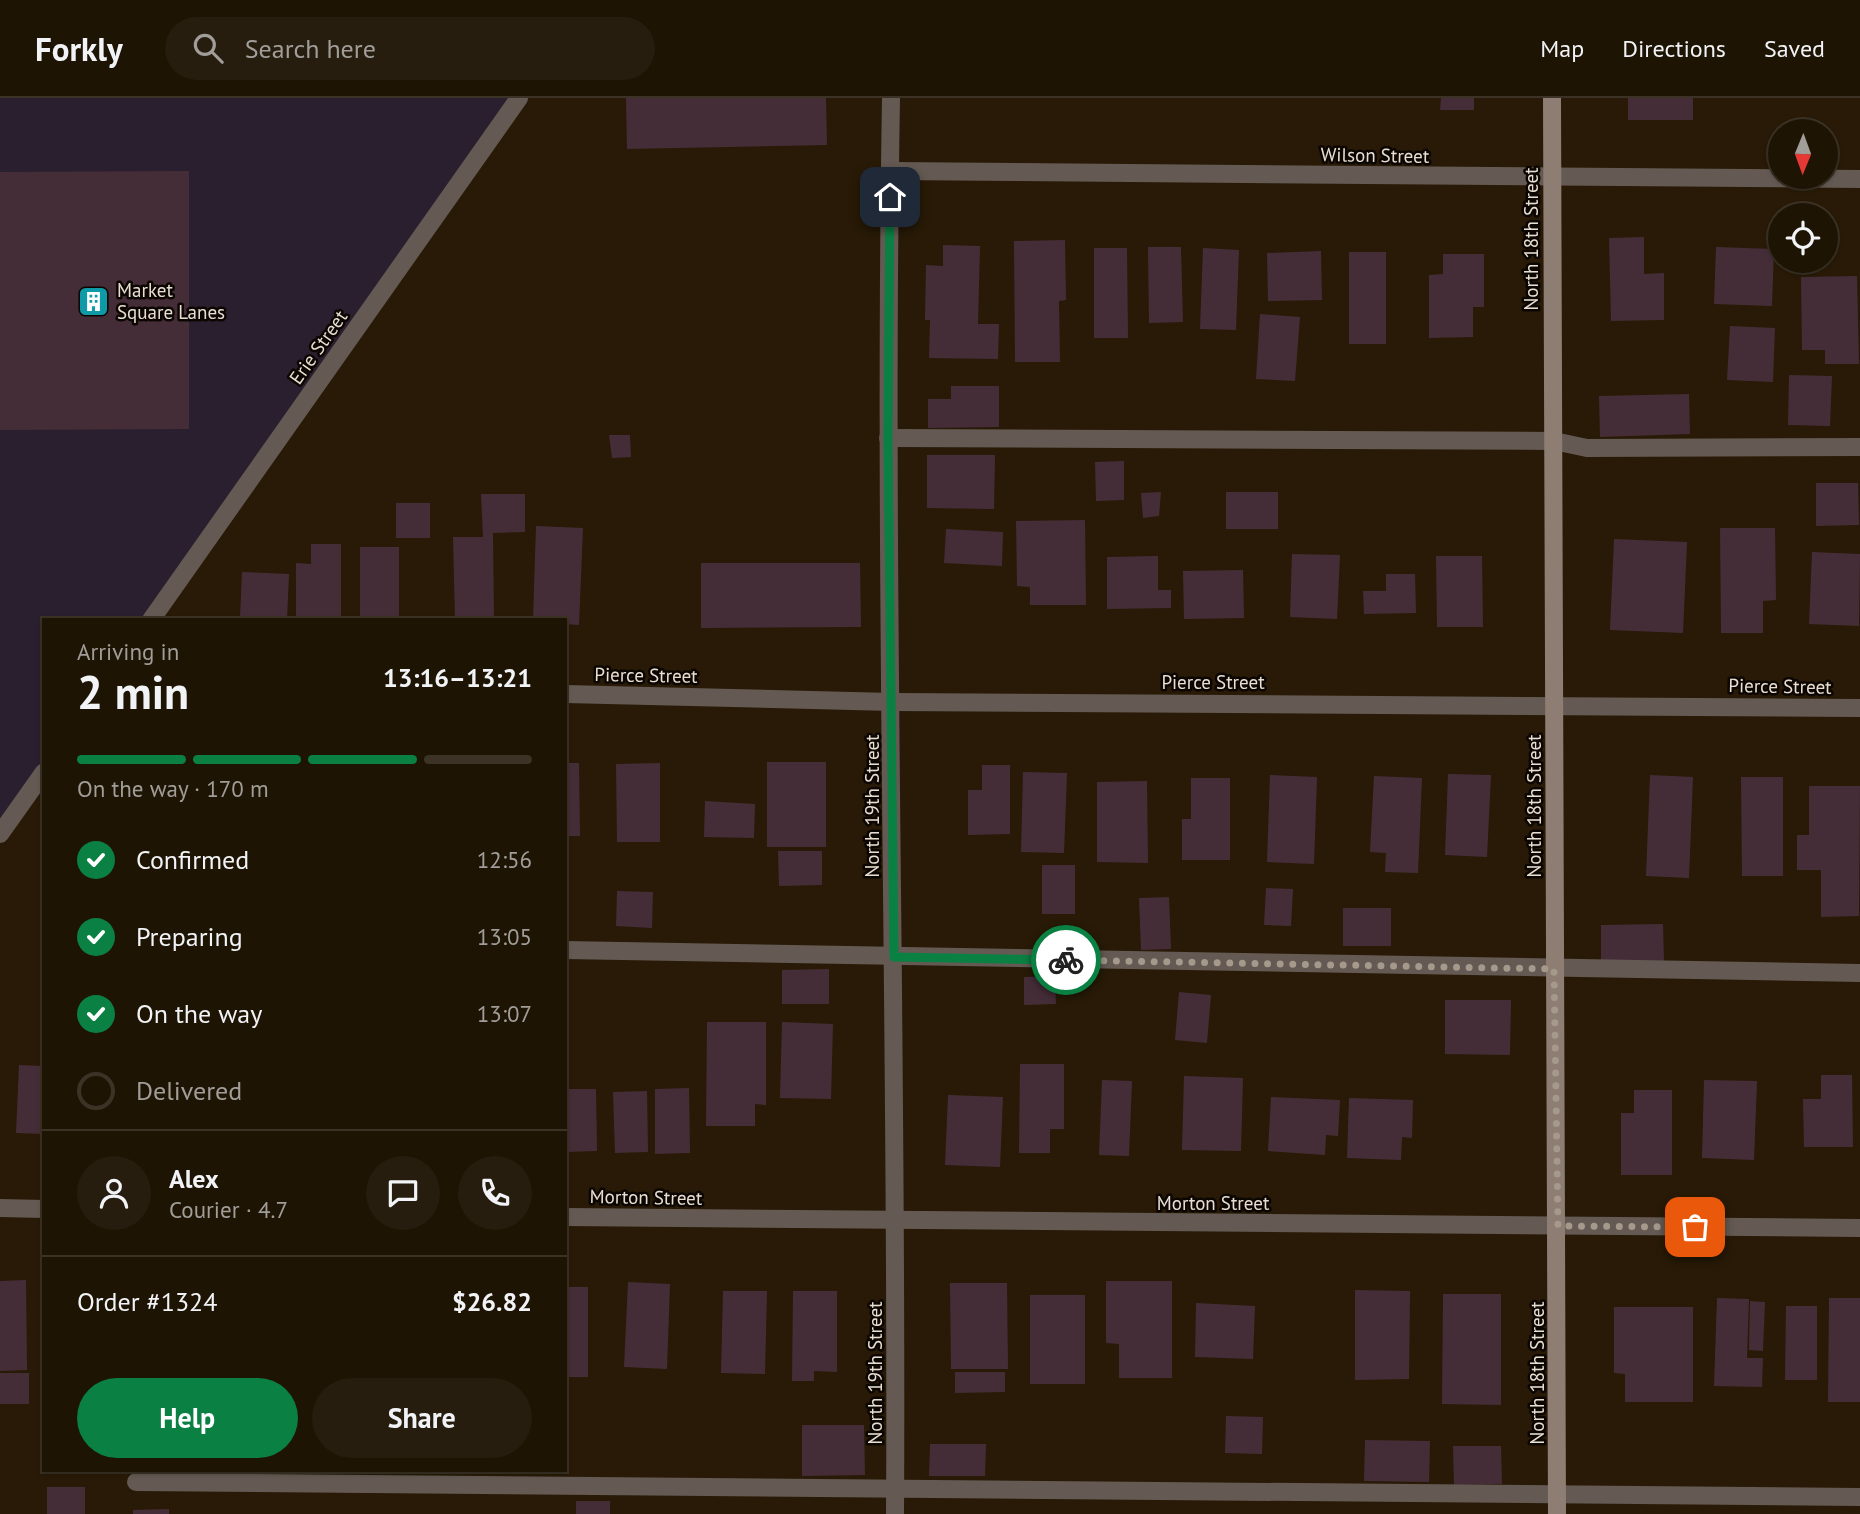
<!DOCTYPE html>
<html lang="en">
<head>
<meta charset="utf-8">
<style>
	body { margin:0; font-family:"PT Sans",sans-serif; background:#261d0e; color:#f1f3f6; height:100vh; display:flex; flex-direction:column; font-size:26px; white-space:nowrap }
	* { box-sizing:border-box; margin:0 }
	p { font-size:23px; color:#a19e9a }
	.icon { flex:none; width:38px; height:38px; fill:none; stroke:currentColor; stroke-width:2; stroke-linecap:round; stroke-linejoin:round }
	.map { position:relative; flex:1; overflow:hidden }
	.details { position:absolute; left:42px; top:520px; width:525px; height:854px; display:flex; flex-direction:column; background:#1e1404; border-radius:0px; box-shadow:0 2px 5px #0004,0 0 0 2px #3c3326 }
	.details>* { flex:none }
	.needle { width:46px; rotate:181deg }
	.tools { position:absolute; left:1768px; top:21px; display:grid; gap:14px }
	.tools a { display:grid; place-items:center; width:70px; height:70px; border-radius:50%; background:#1e1404; box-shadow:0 2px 5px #0004,0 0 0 2px #3c3326; font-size:35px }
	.pin { position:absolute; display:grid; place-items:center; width:60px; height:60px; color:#fff; margin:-30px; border-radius:14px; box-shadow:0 4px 10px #0006 }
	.courier { position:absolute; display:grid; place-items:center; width:70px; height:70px; margin:-35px; border:5px solid #0b8043; border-radius:50%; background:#fff; color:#222; box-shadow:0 2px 9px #0007 }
	.headline em { font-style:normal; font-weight:600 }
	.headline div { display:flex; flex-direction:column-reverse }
	.headline { display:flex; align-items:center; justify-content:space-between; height:119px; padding:0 35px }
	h1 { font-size:46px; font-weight:600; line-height:52px }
	.bar { display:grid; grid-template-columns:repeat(4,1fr); gap:10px 7px; align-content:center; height:84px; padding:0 35px }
	.bar i { height:9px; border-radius:5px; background:#3c3326 }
	.bar .selected { background:#0b8043 }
	.bar p { grid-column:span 4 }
	.line { display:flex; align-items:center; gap:18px; padding:0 35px; border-top:2px solid #3c3326 }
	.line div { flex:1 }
	.round { display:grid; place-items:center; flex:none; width:74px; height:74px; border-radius:37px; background:#261d0e }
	ol { padding:0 35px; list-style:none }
	li { display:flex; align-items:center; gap:21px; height:77px }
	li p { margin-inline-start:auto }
	li .icon { padding:7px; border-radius:50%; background:#0b8043; color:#fff; stroke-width:4 }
	li:last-child { color:#a19e9a }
	li i { width:38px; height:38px; border:4px solid #3c3326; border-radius:50% }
	.button { display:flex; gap:14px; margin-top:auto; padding:14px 35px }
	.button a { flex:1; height:80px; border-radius:42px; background:#0b8043; color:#fff; font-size:28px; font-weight:600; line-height:80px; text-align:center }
	.button a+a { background:#261d0e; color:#f1f3f6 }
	header { display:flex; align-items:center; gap:42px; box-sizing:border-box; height:98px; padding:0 35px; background:#1e1404; border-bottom:2px solid #3c3326 }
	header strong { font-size:33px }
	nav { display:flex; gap:38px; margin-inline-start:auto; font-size:24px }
	.search { width:490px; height:63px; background:#261d0e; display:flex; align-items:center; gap:18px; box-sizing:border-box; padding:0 24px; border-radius:38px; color:#a19e9a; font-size:26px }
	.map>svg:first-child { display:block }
	.commercial { fill:#291f2e }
	.building { fill:#452d38 }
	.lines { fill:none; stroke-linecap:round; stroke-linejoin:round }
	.lane { stroke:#645a53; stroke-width:18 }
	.street { stroke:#645a53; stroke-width:18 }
	.secondary { stroke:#8e7d72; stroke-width:18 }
	.done { stroke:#a5998b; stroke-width:7; stroke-dasharray:0 12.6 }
	.route { stroke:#0b8043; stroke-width:9 }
	.labels { text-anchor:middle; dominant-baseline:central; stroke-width:5; stroke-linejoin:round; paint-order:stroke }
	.street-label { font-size:19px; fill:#e8ded2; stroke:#0c0602 }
	.poi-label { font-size:19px; fill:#e8ded2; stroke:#0c0602; text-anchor:start }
</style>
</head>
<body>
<header>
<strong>Forkly</strong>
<div class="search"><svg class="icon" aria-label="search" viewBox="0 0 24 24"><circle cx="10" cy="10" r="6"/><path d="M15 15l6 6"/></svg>Search here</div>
<nav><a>Map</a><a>Directions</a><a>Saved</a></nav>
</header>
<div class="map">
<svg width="1860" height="1416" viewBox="0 0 1860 1416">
	<rect width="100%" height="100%" fill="#281a06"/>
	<path class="commercial" d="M0 0H519L151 521 44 522V674L0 736Z"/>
	<g class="building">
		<path d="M626 0H826L827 47 627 51Z"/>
		<path d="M1441 0H1474V12H1440Z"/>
		<rect x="1628" y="0" width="65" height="22"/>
		<path d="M189 73V331L0 332V74Z"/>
		<path d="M1644 139V176L1664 175V222L1611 223 1609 140Z"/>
		<path d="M1065 142 1066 202 1059 203 1060 264H1015L1014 143Z"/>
		<path d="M943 147 980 148 978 226H999L998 261 929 260 930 222H925L926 167 943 168Z"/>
		<path d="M1148 149H1181L1183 224 1149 225Z"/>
		<path d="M1716 149 1774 151 1772 208 1714 206Z"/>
		<path d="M1094 150H1127L1128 240H1094Z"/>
		<path d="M1203 150 1239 152 1236 232 1200 231Z"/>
		<path d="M1321 153 1322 202 1268 203 1267 155Z"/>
		<rect x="1349" y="154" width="37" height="92"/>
		<path d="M1443 156H1484V209H1473V239L1429 240V177L1443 176Z"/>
		<path d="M1857 178 1859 266H1825V252H1802L1801 179Z"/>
		<path d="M1260 216 1300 219 1295 283 1256 281Z"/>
		<path d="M1730 228 1775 230 1773 284 1727 282Z"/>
		<path d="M1789 277 1832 278 1830 328 1788 327Z"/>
		<path d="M951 288H999V329L928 330V301H951Z"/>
		<path d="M1689 296 1690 336 1600 339 1599 298Z"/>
		<path d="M609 337H630L631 359 612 360Z"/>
		<path d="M927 357H995L994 411 927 410Z"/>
		<path d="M1124 363V402L1096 403 1095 364Z"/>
		<path d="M1816 385H1858L1859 427 1816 428Z"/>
		<path d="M1161 394 1159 418 1143 420 1141 395Z"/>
		<rect x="1226" y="394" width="52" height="37"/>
		<path d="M481 396H525V434L493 435 494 522H455L453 439H483Z"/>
		<rect x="396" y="405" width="34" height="35"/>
		<path d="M1085 422 1086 507H1030V489L1017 488 1016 423Z"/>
		<path d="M536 428 583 430 579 527 565 526V522H533Z"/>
		<path d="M1720 430H1775L1776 502 1763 503V535H1721Z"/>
		<path d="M946 431 1003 434 1002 468 944 465Z"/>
		<path d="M1614 441 1687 444 1683 535 1610 532Z"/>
		<path d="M311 446H341V522H296V465L311 466Z"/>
		<rect x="360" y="449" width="39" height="73"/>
		<path d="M1812 454 1860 456 1859 528 1809 526Z"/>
		<path d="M1292 456 1340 457 1337 521 1290 519Z"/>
		<path d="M1158 458V492H1171V510L1107 511V459Z"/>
		<path d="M1436 458H1482L1483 529H1437Z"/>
		<path d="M701 465H860L861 529 701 530Z"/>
		<path d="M1243 472 1244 520 1184 521 1183 473Z"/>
		<path d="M242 474 289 476 287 522 240 520Z"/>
		<path d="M1386 476H1415L1416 515 1364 516 1363 493H1386Z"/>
		<rect x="767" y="664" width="59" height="85"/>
		<path d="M565 665H579L580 738H565Z"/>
		<path d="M660 665V744H617L616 666Z"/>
		<path d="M982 667H1010V736L968 737V692H982Z"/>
		<path d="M1023 674 1067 675 1064 755 1021 754Z"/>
		<path d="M1448 676 1491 677 1487 759 1445 757Z"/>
		<path d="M1270 677 1317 679 1314 766 1267 764Z"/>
		<path d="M1650 677 1693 679 1689 780 1646 778Z"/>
		<path d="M1374 678 1422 680 1418 775 1385 774 1386 755 1370 754Z"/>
		<path d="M1741 679H1783V778H1742Z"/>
		<path d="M1191 680H1230V762H1182V721H1191Z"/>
		<path d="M1147 683 1148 765 1097 764V684Z"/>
		<path d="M1809 688H1860L1859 818 1821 819V772H1797V737H1809Z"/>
		<path d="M705 703 755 706 754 740 704 739Z"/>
		<path d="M778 753H822V787L779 788Z"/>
		<rect x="1042" y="767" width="33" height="49"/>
		<path d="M1266 790 1293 791 1291 828 1264 827Z"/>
		<path d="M617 793 653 794 652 830 616 828Z"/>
		<path d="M1169 799 1171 851 1141 852 1139 800Z"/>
		<rect x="1343" y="810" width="48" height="38"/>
		<path d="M1663 826 1664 863 1601 864V827Z"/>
		<path d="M829 871V906H782V872Z"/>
		<path d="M1055 878 1056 906 1024 907V879Z"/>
		<path d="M1179 894 1211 897 1207 945 1175 942Z"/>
		<path d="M1445 902H1511L1510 957 1445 956Z"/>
		<path d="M707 924H766V1007L755 1006V1028H706Z"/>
		<path d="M782 924 833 926 831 1001 780 1000Z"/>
		<path d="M1020 966H1064V1031H1050V1055H1019Z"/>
		<path d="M19 967 44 968V1036L16 1035Z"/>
		<path d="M1821 977H1852L1853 1049H1804L1803 1001H1821Z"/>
		<path d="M1184 978 1243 980 1241 1053 1182 1052Z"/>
		<path d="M1102 982 1132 983 1129 1058 1099 1057Z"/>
		<path d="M1704 982 1757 983 1754 1062 1702 1060Z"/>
		<path d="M689 990 690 1055 655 1056V991Z"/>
		<path d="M565 991H596L597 1053 565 1054Z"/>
		<path d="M1634 992H1672V1077H1621V1015H1634Z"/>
		<path d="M647 993 648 1054 615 1055 613 994Z"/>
		<path d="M948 997 1003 999 1000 1069 945 1067Z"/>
		<path d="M1271 999 1340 1002 1338 1038 1326 1037 1325 1057 1268 1053Z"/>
		<path d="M1349 1000 1413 1002 1412 1040 1402 1039 1401 1062 1347 1060Z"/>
		<path d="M26 1182 27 1272 0 1273V1183Z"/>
		<path d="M1106 1183H1172V1280H1119V1246L1106 1245Z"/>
		<path d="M628 1184 670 1186 667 1271 624 1269Z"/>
		<path d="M950 1185H1007L1008 1271H951Z"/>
		<rect x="565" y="1189" width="23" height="90"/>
		<path d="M1355 1192 1410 1193 1409 1281 1355 1282Z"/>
		<path d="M723 1193H767L765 1276 721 1275Z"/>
		<path d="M793 1193H837V1274L814 1273V1283H792Z"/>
		<path d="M1443 1196H1501V1307L1442 1306Z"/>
		<rect x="1030" y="1197" width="55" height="89"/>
		<path d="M1717 1200 1749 1201 1747 1260H1763L1762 1289 1714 1288Z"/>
		<path d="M1829 1200H1860V1304H1828Z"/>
		<path d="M1750 1203 1765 1204 1763 1253 1749 1252Z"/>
		<path d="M1196 1205 1255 1208 1253 1261 1195 1259Z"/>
		<path d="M1786 1208H1817V1282H1785Z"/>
		<path d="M1614 1209H1693V1304H1625V1276L1614 1275Z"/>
		<path d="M955 1274H1005V1294L955 1295Z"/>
		<rect x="0" y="1275" width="29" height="31"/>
		<path d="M1226 1318 1263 1319 1262 1356 1225 1355Z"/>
		<path d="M802 1327H864L865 1377 802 1378Z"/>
		<path d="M1365 1342 1430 1343 1429 1384 1364 1383Z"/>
		<path d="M930 1346H986L985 1378H929Z"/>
		<path d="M1453 1348H1501L1502 1386 1454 1387Z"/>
		<rect x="47" y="1389" width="38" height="27"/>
		<rect x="576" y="1403" width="34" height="13"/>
		<path d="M169 1411V1416H133V1412Z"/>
	</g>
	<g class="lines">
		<g class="lane">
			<path d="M888 340 1554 343 1587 350 1860 349"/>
			<path d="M565 852 1860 875"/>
			<path d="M136 1384 1860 1399"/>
		</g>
		<g class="street">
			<path d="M891 0C883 472 898 944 895 1416"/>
			<path d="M890 73 1860 81"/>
			<path d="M151 522 519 0"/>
			<path d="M565 596 892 604 1860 610"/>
			<path d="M0 736 44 674"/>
			<path d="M0 1110 44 1111"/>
			<path d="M565 1119 1860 1130"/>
		</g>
		<path class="secondary" d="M1552 0 1557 1416"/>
	</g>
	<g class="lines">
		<path class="done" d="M1066 862 1554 871 1558 1128 1695 1129"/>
		<path class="route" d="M890 99 888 340 894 859 1066 862"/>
	</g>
	<defs>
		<symbol id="building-square" viewBox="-11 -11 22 22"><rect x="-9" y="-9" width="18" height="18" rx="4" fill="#0f9aa8" stroke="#0c0602"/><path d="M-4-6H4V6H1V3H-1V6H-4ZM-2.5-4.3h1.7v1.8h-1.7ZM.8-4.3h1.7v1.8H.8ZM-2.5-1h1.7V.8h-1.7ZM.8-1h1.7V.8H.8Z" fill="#fff"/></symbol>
	</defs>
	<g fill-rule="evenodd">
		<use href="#building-square" x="76" y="186" width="35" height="35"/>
	</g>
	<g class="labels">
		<g class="street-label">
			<text transform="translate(1375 57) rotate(1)">Wilson Street</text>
			<text transform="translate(1531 141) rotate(-90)">North 18th Street</text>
			<text transform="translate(318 249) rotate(-55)">Erie Street</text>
			<text transform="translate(646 577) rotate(1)">Pierce Street</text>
			<text x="1213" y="584">Pierce Street</text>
			<text transform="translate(1780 588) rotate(1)">Pierce Street</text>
			<text transform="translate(872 708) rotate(-90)">North 19th Street</text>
			<text transform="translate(1534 708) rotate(-90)">North 18th Street</text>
			<text transform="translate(646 1099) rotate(1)">Morton Street</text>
			<text x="1213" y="1105">Morton Street</text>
			<text transform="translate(875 1275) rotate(-90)">North 19th Street</text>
			<text transform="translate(1537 1275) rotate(-90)">North 18th Street</text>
		</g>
		<g class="poi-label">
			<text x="117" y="192">Market<tspan x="117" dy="22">Square Lanes</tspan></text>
		</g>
	</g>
</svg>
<div class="tools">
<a><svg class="needle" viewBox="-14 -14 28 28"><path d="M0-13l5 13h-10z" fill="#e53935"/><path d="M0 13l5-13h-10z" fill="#a19e9a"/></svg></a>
<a><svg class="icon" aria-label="locate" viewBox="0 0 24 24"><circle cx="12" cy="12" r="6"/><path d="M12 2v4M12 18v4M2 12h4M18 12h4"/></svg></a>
</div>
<div class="pin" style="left:1695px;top:1129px;background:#ea580c"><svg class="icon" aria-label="bag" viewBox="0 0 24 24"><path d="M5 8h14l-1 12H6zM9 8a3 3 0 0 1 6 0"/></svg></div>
<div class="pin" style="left:890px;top:99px;background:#1f2937"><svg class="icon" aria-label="home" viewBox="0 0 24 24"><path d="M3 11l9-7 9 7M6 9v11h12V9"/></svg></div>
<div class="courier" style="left:1066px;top:862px"><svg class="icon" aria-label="bike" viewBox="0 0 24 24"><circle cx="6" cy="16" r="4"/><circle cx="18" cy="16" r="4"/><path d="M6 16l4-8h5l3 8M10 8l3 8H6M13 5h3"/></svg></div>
<section class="details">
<div class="headline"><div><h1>2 min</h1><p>Arriving in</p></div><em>13:16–13:21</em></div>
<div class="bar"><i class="selected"></i><i class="selected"></i><i class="selected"></i><i></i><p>On the way · 170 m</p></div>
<ol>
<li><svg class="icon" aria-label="check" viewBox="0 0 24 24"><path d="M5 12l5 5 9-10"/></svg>Confirmed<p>12:56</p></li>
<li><svg class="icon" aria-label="check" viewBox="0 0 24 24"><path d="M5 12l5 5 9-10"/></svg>Preparing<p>13:05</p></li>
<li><svg class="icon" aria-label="check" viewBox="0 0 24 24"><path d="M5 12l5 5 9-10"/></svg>On the way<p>13:07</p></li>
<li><i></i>Delivered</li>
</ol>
<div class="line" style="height:126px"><a class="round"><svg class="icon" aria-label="person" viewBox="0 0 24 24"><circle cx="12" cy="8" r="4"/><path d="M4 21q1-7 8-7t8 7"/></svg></a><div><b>Alex</b><p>Courier · 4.7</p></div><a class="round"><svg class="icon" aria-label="chat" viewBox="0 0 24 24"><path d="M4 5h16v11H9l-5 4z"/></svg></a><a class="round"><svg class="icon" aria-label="phone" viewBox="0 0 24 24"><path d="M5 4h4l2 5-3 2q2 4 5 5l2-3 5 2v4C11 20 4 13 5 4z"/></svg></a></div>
<div class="line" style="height:91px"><div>Order #1324</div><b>$26.82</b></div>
<div class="button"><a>Help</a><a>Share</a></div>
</section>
</div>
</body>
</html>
